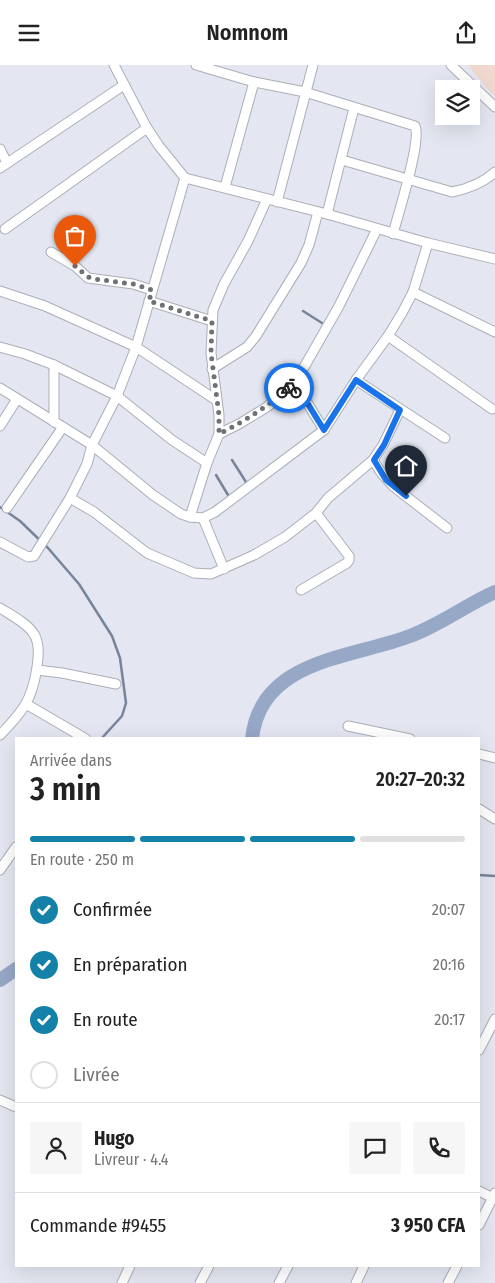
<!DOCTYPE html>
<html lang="fr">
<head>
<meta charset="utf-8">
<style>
	body { margin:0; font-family:"Fira Sans Condensed",sans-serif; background:#f6f6f6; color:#222; height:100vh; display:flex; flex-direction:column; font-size:19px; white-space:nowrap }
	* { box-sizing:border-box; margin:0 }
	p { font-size:16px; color:#767676 }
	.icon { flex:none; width:28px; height:28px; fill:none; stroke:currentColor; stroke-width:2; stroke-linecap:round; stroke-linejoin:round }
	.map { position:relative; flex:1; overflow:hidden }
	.drawer { position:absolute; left:15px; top:672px; width:465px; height:530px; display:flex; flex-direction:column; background:#fff; border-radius:0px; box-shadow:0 5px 20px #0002 }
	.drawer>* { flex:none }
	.fabs { position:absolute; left:435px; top:15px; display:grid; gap:10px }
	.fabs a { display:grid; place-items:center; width:45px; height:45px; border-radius:0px; background:#fff; box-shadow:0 5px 20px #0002; font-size:25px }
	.pin { position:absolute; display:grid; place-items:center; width:42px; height:42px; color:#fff; margin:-51px -21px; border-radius:50% 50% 50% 0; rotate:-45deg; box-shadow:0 0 5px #0007 }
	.pin .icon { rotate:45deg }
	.courier { position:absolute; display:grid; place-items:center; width:50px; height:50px; margin:-25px; border:4px solid #1a73e8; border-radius:50%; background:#fff; color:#222; box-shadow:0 1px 6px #0007 }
	.head em { font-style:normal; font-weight:600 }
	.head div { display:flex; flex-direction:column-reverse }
	.head { display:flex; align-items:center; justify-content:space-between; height:85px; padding:0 15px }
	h1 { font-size:32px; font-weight:600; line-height:38px }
	.bar { display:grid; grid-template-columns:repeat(4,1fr); gap:8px 5px; align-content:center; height:60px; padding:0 15px }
	.bar i { height:6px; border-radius:4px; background:#e0e0e0 }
	.bar .on { background:#1481a9 }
	.bar p { grid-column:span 4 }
	.line { display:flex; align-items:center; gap:12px; padding:0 15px; border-top:1px solid #e0e0e0 }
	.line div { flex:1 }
	.round { display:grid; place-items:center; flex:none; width:52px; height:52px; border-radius:0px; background:#f6f6f6 }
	ol { padding:0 15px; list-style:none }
	li { display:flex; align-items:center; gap:15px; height:55px }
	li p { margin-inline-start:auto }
	li .icon { padding:5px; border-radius:50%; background:#1481a9; color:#fff; stroke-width:4 }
	li:last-child { color:#767676 }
	li i { width:28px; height:28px; border:2px solid #e0e0e0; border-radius:50% }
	header { display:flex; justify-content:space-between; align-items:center; height:65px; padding:0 15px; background:#fff; font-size:22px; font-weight:600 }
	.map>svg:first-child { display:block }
	.education { fill:#f0d8ce }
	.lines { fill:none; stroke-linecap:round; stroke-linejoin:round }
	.stream { stroke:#78849a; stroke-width:2.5 }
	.river { stroke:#97a7c6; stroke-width:14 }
	.minor-casing { stroke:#aaaeb7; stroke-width:11 }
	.minor { stroke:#fff; stroke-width:9 }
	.done { stroke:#6f7177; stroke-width:5; stroke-dasharray:0 9 }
	.route { stroke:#1a73e8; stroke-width:6 }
</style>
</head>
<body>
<header><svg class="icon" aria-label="menu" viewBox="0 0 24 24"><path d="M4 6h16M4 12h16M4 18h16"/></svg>Nomnom<svg class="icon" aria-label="share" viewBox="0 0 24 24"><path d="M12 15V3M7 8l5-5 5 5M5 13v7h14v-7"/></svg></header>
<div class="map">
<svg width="495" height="1218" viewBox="0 0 495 1218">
	<rect width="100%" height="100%" fill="#e4e7f1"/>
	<path class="education" d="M468 0H495V30L490 27Z"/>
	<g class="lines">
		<g class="stream">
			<path d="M303 246 322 258"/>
			<path d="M232 395 246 417 245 419"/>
			<path d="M216 410 228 430 230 432 232 430"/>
			<path d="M0 442 20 456 48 483 79 519 112 571 120 593 126 638 122 651 101 674"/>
			<path d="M479 810 495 811"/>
		</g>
		<g class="river">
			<path d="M252 674C260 594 353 593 410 571 440 560 466 540 495 527"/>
			<path d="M0 915 16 904"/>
		</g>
		<defs>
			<g id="minor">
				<path d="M114 0 147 63 159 81 185 113 327 149 428 178 495 194"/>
				<path d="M196 0 254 17 305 27 415 61C422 76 398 149 393 169"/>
				<path d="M451 0 495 42"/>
				<path d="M0 84 7 98"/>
				<path d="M342 95 452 127C467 124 483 118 495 107"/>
				<path d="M0 103 124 20"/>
				<path d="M225 122 254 17"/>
				<path d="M277 137 313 0"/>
				<path d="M327 149 354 43"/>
				<path d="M5 164 147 63"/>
				<path d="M51 187 75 201 88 213 133 219 152 225"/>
				<path d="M0 226 45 241 136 282 216 335"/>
				<path d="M413 227 495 267"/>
				<path d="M149 236 212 256"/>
				<path d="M388 271 492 344"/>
				<path d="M0 282 25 289 54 300 117 331 172 375 207 398"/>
				<path d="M212 304 247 282 256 271 301 198 309 180 318 147"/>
				<path d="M356 315 445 373"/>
				<path d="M295 318 324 365"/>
				<path d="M0 323 92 380 153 430 181 449 190 452 203 453 215 447 324 365 356 315 388 271 402 248 413 227 428 178"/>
				<path d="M54 357V300"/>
				<path d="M0 361 17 334"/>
				<path d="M219 369 239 359 267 342 295 318 339 241 377 164"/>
				<path d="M373 395 382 409 394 422 447 463"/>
				<path d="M70 433 94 447 147 488 194 508 211 509 254 490 285 472 316 448 328 433 373 395 383 380 400 345"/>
				<path d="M7 443 63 362"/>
				<path d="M190 452 207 398 219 369V350L211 288 213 245 224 219 248 176 267 134"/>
				<path d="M203 453 224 504"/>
				<path d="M0 477 28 492 34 491 70 433 87 399 92 380 117 331 136 282 185 113"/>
				<path d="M301 525 347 498 349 495V491L316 448"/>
				<path d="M0 543C11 550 27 558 34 569 44 585 34 625 25 640 18 651 9 661 0 670"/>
				<path d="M37 605 62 608 116 619"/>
				<path d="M26 639 86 674"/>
				<path d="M348 661 410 674"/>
				<path d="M479 689 495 693"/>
				<path d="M479 744 495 754"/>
				<path d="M0 805 16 782"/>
				<path d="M479 985 495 954"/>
				<path d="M0 1035 16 1042"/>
				<path d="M479 1126 495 1134"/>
				<path d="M479 1160 495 1128"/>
				<path d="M122 1218 130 1201"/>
				<path d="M200 1218 209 1201"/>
				<path d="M279 1218 288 1201"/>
				<path d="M356 1218 364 1201"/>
				<path d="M448 1218 457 1201"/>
			</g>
		</defs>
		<use href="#minor" class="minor-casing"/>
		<use href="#minor" class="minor"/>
	</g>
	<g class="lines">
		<path class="done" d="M75 201 88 212 94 214 133 219 152 225 149 236 212 256 211 288 219 350V369C245 356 267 342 289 323"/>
		<path class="route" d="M289 323 295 318 324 365 356 315 400 345 384 380 374 395 386 415 406 431"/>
	</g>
</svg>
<div class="fabs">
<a><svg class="icon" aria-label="layers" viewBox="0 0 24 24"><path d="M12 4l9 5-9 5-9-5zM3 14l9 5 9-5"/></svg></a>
</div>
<div class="pin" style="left:75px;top:201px;background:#ea580c"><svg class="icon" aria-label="bag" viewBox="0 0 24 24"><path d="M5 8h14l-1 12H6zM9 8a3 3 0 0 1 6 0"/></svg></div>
<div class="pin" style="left:406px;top:431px;background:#1f2937"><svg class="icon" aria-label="home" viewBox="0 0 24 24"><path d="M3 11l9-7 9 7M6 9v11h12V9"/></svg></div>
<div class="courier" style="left:289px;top:323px"><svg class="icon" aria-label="bike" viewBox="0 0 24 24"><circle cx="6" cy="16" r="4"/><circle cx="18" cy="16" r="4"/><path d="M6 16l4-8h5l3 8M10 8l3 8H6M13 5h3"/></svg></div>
<section class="drawer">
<div class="head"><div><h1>3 min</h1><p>Arrivée dans</p></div><em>20:27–20:32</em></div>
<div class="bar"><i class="on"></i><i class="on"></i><i class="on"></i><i></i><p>En route · 250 m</p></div>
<ol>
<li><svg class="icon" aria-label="check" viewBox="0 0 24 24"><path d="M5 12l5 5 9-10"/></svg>Confirmée<p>20:07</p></li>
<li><svg class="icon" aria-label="check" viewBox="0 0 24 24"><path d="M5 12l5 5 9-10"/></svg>En préparation<p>20:16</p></li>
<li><svg class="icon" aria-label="check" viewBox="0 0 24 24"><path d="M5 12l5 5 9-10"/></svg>En route<p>20:17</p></li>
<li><i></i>Livrée</li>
</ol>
<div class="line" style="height:90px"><a class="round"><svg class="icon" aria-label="person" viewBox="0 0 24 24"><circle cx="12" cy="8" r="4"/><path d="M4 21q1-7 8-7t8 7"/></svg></a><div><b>Hugo</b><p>Livreur · 4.4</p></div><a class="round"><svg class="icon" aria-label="chat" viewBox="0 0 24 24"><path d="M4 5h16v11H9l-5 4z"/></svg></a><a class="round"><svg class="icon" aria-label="phone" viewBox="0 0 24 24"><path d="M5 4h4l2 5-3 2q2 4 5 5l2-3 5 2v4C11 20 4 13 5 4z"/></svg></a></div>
<div class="line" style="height:65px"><div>Commande #9455</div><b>3 950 CFA</b></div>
</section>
</div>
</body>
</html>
